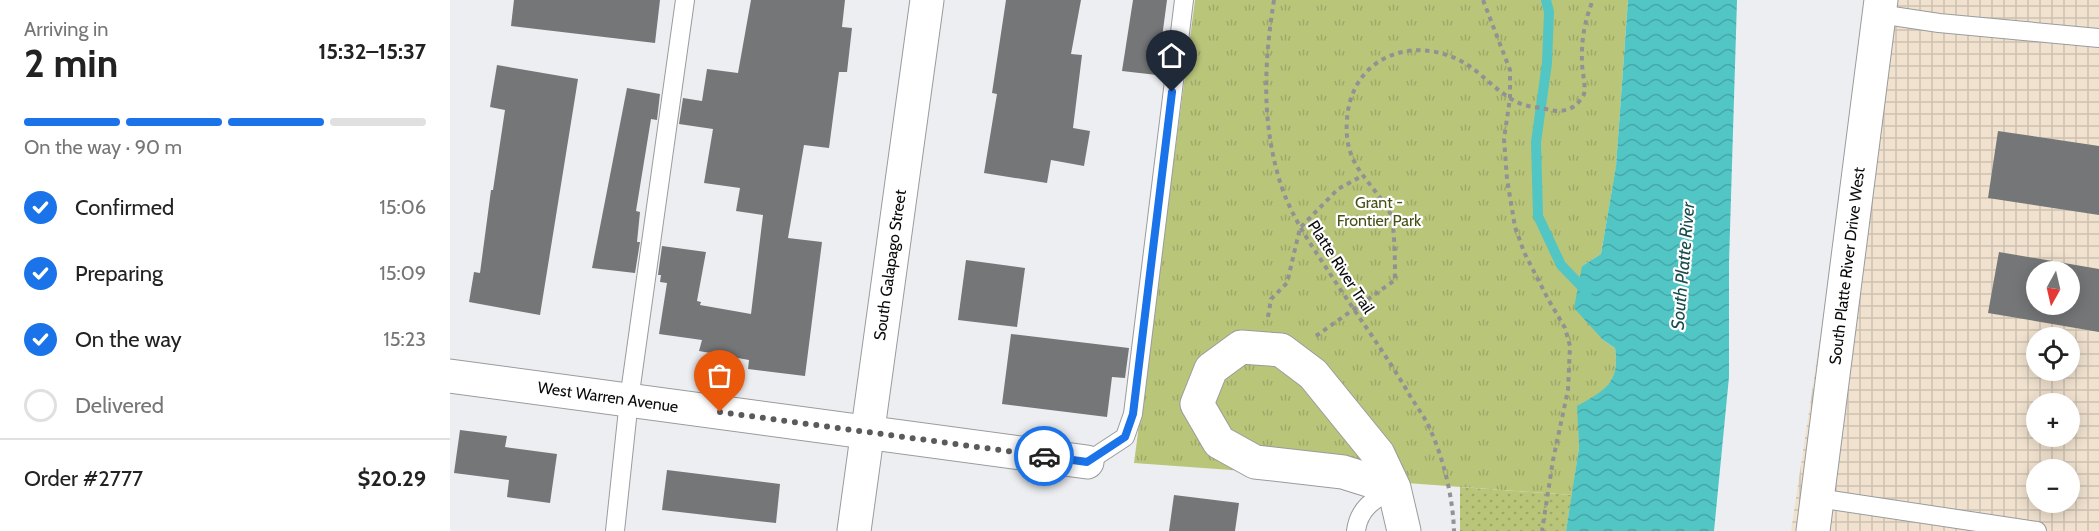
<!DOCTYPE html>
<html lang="en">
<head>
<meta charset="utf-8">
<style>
	body { margin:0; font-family:Cabin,sans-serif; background:#f6f6f6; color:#222; height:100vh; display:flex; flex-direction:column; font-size:22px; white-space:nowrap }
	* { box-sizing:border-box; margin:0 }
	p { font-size:20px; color:#767676 }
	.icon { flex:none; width:33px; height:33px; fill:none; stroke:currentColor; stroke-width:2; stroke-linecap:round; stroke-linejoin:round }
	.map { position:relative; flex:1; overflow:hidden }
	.drawer { display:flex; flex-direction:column; background:#fff; width:450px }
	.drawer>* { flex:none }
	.needle { width:39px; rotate:188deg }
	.tools { position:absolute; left:1576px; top:261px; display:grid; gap:12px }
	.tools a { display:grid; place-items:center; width:54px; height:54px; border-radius:50%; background:#fff; box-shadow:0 3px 15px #0003; font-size:30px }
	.pin { position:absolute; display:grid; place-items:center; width:51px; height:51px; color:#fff; margin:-62px -26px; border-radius:50% 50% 50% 0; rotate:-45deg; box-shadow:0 0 6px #0007 }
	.pin .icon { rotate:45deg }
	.courier { position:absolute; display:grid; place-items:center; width:60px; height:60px; margin:-30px; border:4px solid #1a73e8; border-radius:50%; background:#fff; color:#222; box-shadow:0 2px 8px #0007 }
	.overview em { font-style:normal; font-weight:800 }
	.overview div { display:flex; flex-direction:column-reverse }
	.overview { display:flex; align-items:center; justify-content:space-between; height:102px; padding:0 24px }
	h1 { font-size:39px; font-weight:800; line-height:45px }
	.bar { display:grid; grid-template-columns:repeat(4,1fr); gap:9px 6px; align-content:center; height:72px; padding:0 24px }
	.bar i { height:8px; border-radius:4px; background:#e0e0e0 }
	.bar .active { background:#1a73e8 }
	.bar p { grid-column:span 4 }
	.line { display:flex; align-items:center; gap:15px; padding:0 24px; border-top:2px solid #e0e0e0 }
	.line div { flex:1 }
	ol { padding:0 24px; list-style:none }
	li { display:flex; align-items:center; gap:18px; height:66px }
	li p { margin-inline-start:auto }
	li .icon { padding:6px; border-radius:50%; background:#1a73e8; color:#fff; stroke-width:4 }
	li:last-child { color:#767676 }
	li i { width:33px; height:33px; border:3px solid #e0e0e0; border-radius:50% }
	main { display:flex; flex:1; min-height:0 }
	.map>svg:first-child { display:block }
	.industrial { fill:url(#industrial-grid); fill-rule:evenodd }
	.grass { fill:url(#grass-dots) }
	.park { fill:url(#park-tufts) }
	.water { fill:url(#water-waves) }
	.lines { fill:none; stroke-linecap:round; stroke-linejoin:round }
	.stream { stroke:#52c5c5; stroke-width:10 }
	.building { fill:#747678; fill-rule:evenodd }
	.lane-casing { stroke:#999b9d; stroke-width:20 }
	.street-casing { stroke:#999b9d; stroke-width:35 }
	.secondary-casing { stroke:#999b9d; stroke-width:35 }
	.path { stroke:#929294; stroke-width:4; stroke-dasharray:4.5 4.5; stroke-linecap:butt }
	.lane { stroke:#fff; stroke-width:18 }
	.street { stroke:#fff; stroke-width:33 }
	.secondary { stroke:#fff; stroke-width:33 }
	.done { stroke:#5a5a5c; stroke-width:6; stroke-dasharray:0 10.8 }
	.route { stroke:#1a73e8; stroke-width:8 }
	.labels { text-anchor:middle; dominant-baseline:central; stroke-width:4.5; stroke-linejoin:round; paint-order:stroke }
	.park-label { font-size:16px; fill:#485017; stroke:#fff }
	.street-label { font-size:16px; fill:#0b0b0c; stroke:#fff }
	.water-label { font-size:18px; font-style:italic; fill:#194c4c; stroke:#fff }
</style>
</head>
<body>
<main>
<section class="drawer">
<div class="overview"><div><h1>2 min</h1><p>Arriving in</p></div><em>15:32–15:37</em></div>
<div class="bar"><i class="active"></i><i class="active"></i><i class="active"></i><i></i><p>On the way · 90 m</p></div>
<ol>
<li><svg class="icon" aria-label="check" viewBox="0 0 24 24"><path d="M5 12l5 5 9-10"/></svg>Confirmed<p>15:06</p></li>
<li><svg class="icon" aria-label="check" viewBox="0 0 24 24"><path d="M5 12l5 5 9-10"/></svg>Preparing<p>15:09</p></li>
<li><svg class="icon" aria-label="check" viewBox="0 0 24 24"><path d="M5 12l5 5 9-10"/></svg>On the way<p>15:23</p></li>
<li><i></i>Delivered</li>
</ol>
<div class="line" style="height:78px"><div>Order #2777</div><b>$20.29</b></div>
</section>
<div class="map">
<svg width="1649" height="531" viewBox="0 0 1649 531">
	<defs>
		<pattern id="industrial-grid" width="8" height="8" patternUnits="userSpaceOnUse" patternTransform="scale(1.5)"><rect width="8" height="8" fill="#f1e2cf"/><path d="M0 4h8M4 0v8" fill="none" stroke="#cdc1b1"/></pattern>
		<pattern id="grass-dots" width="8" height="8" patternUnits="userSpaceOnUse" patternTransform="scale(1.5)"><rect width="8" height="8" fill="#b9c67a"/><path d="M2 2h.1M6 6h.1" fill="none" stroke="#9ea968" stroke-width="1.8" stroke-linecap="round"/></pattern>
		<pattern id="park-tufts" width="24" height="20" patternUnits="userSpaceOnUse" patternTransform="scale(1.5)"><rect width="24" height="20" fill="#b9c67a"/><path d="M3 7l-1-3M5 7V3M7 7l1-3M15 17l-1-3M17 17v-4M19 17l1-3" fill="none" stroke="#9ea968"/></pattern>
		<pattern id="water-waves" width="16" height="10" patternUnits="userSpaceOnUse" patternTransform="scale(1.5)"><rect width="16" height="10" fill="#52c5c5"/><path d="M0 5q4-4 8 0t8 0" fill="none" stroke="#46a8a8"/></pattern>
	</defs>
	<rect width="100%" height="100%" fill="#edeef1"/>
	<path class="industrial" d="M1421 0H1649V531H1341ZM1587 272H1620V304H1587ZM1587 338H1620V370H1587ZM1587 404H1620V436H1587ZM1587 470H1620V502H1587Z"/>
	<path class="grass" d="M1010 487 1122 495 1116 531H1010Z"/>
	<path class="park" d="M745 0H1178L1166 167 1151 254 1132 266 1153 340 1165 348C1170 383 1156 390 1128 406L1129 448 1122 495 684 463Z"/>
	<path class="water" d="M1178 0H1287L1279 263V377L1264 531H1116L1129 448 1127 406C1155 390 1170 383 1165 348L1153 340 1124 308 1132 266 1151 254 1166 166Z"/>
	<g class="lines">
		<path class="stream" d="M1096 0 1099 12 1097 63 1086 142 1088 216 1111 265 1137 292"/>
	</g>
	<g class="building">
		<path d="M64 0H210L205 43 61 26Z"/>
		<path d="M301 0H395L392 27 402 28 397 72H389L379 148 354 145 338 238 372 242 355 376 298 369 299 360 249 351 252 340 209 334 217 283 210 282 211 275H208L212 246 256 252 247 301 251 302 250 305 301 314 313 215 286 211 290 188 254 183 263 129 229 124 233 98 252 101 257 69 288 73Z"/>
		<path d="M556 0H631L621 54 632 55 623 128 640 131 634 166 601 160 597 183 534 173 547 94 542 93Z"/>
		<path d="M683 0H717L707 75 672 71Z"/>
		<path d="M47 65 128 79 90 315 19 302 24 272 30 273 41 190H43L55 110 40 107Z"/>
		<path d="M177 88 210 94 207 120 201 119 186 211 190 212 187 242H190L185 273 142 268Z"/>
		<path d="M1548 131 1649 146V215L1538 198Z"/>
		<path d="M1549 252 1649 269V332L1538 313ZM1587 272H1620V304H1587Z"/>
		<path d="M516 260 575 268 567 327 508 320Z"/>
		<path d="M561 334 679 348 675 378 662 377 657 417 552 404Z"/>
		<path d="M10 430 57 436 55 447 107 454 100 503 57 497 59 480 4 473Z"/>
		<path d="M217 470 330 484 326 523 212 510Z"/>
		<path d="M724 495 789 503 785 531H719Z"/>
	</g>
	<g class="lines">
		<defs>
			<g id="lane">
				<path d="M1429 14 1489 23 1649 38"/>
				<path d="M637 462 675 437 683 414 734 0"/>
				<path d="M1367 498 1587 531"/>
				<path d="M165 531 179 400 235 0"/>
				<path d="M906 531C909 507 925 499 944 488"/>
			</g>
			<g id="street">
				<path d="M0 376 637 462"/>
				<path d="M944 488 893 472 805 462 769 442 747 404 761 369 791 347 831 350 863 374 928 454 944 488 954 531"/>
				<path d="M404 531 477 0"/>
			</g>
			<path id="secondary" d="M1363 531 1431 0"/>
		</defs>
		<use href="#lane" class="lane-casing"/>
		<use href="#street" class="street-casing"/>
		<use href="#secondary" class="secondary-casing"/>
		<g class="path">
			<path d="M824 0C814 63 811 123 831 185 841 215 859 242 877 269 904 311 934 351 959 394 966 406 975 417 980 429 994 460 1003 498 1004 531"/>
			<path d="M1033 0 1060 70V98L1054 139 1057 179 1065 227 1074 252 1098 299 1115 328 1120 346 1118 390 1103 460 1092 531"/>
			<path d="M818 317 821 299 837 283 850 228 888 189 912 176"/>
			<path d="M866 336 945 280C945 267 945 222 940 213 921 179 893 166 897 120 898 99 907 78 924 65 953 43 993 47 1022 68 1037 79 1051 95 1069 103 1077 107 1087 107 1096 109 1106 112 1117 112 1126 105 1129 102 1133 97 1134 94 1136 83 1132 73 1132 62 1131 41 1135 19 1143 0"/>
		</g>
		<use href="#lane" class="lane"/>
		<use href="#street" class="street"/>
		<use href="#secondary" class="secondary"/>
	</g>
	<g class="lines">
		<path class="done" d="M270 412 594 456"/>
		<path class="route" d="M594 456 637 462 675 437 683 414 722 92"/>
	</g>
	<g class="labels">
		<g class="park-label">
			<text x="929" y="202">Grant -<tspan x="929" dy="18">Frontier Park</tspan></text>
		</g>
		<g class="street-label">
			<text transform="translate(440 265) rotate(-82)">South Galapago Street</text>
			<text transform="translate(1397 266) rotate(-83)">South Platte River Drive West</text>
			<text transform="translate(891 267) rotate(57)">Platte River Trail</text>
			<text transform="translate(158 397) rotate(8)">West Warren Avenue</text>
		</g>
		<g class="water-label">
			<text transform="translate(1233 266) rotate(-85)">South Platte River</text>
		</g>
	</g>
</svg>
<div class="tools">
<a><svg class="needle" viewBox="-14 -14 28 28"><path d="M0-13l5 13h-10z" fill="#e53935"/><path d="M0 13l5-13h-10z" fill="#767676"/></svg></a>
<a><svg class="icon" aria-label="locate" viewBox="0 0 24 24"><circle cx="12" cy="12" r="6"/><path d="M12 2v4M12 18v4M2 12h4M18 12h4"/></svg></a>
<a>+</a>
<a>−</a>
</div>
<div class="pin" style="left:270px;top:412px;background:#ea580c"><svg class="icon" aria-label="bag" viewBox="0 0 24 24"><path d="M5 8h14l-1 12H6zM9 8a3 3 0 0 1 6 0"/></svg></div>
<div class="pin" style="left:722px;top:92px;background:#1f2937"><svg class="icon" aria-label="home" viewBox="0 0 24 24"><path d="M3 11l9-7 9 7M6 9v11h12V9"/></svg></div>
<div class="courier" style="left:594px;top:456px"><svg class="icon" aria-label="car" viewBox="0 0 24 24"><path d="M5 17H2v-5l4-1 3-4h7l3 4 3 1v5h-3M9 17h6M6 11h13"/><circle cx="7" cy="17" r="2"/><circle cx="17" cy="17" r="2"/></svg></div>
</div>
</main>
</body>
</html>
